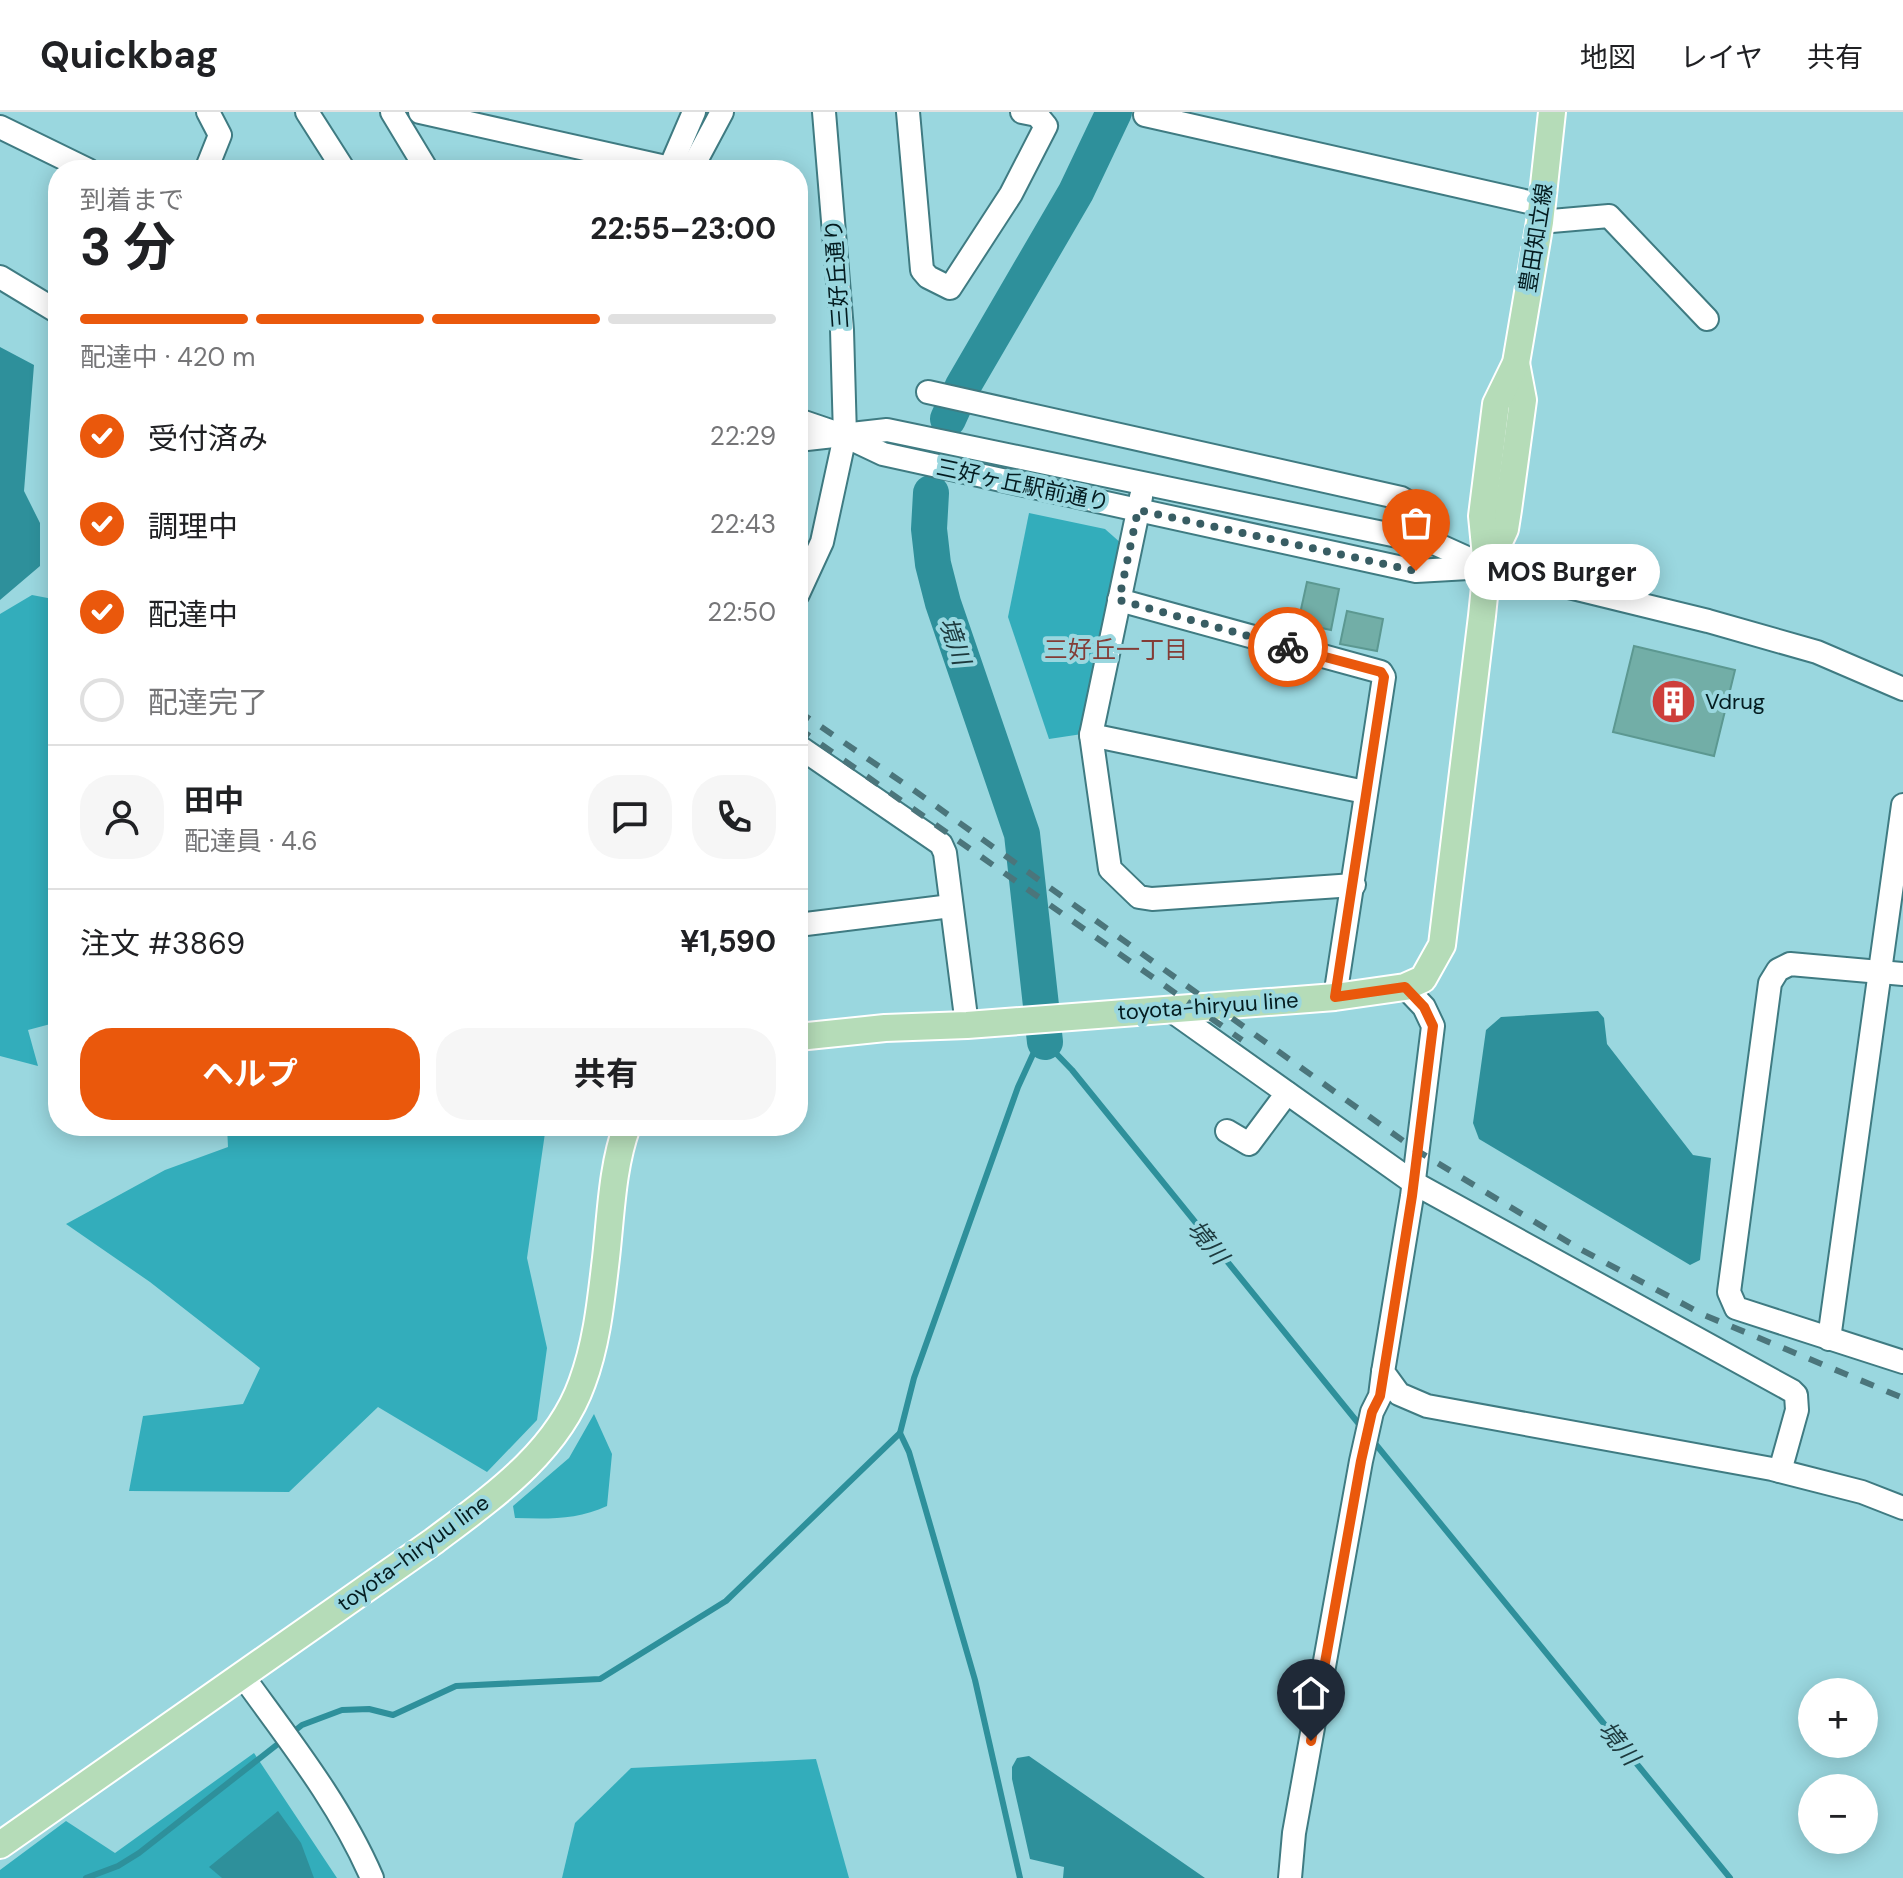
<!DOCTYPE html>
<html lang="ja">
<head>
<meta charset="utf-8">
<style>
	body { margin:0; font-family:"DM Sans","Noto Sans JP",sans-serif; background:#f6f6f6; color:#202124; height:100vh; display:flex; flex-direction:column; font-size:30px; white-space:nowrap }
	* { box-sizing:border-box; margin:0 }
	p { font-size:26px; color:#757577 }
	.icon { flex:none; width:44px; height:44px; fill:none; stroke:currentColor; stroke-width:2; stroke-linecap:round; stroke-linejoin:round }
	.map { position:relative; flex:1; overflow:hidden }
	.side { position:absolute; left:48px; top:48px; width:760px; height:976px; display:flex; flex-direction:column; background:#fff; border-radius:32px; box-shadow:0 4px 20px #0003 }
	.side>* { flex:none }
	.controls { position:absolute; left:1798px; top:1566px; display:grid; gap:16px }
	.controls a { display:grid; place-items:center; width:80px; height:80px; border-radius:50%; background:#fff; box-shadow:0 4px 20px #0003; font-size:40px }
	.pin { position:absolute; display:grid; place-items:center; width:68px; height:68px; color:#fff; margin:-82px -34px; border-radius:50% 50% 50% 0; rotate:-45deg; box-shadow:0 0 8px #0007 }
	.pin .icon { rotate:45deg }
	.courier { position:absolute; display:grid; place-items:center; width:80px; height:80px; margin:-40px; border:6px solid #ea580c; border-radius:50%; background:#fff; color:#222; box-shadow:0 2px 10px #0007 }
	.bubble { position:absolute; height:56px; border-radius:28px; background:#fff; box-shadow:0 4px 20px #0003; font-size:26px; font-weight:700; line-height:56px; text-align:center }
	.headline em { font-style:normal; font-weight:700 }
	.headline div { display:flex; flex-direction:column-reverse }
	.headline { display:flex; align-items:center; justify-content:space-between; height:136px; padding:0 32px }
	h1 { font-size:52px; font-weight:700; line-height:60px }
	.bar { display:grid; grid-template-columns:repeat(4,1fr); gap:12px 8px; align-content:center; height:96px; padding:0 32px }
	.bar i { height:10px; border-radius:6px; background:#e0e0e0 }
	.bar .current { background:#ea580c }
	.bar p { grid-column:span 4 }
	.line { display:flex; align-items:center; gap:20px; padding:0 32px; border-top:2px solid #e0e0e0 }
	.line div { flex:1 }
	.round { display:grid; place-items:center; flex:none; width:84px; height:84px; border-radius:32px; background:#f6f6f6 }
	ol { padding:0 32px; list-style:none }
	li { display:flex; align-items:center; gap:24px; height:88px }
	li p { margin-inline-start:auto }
	li .icon { padding:8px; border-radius:50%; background:#ea580c; color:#fff; stroke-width:4 }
	li:last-child { color:#757577 }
	li i { width:44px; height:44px; border:4px solid #e0e0e0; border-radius:50% }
	.cta { display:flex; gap:16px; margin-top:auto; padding:16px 32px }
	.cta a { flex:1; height:92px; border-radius:32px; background:#ea580c; color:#fff; font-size:32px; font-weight:700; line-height:92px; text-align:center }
	.cta a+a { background:#f6f6f6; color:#202124 }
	header { display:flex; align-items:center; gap:48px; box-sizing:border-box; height:112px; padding:0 40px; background:#fff; border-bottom:2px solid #e0e0e0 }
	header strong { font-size:38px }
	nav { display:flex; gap:44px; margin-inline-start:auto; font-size:28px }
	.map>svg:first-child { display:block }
	.green { fill:#33adbb }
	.water { fill:#2e909b }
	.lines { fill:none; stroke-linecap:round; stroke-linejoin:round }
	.stream { stroke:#2e909b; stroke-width:6 }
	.river { stroke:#2e909b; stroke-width:36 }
	.building { fill:#72aea7; stroke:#5c9891; stroke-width:2 }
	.minor-casing { stroke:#3f7b82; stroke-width:26 }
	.major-casing { stroke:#fff; stroke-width:30 }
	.minor { stroke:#fff; stroke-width:22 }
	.major { stroke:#b5dcb8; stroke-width:26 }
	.rail { stroke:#4b757b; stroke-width:6; stroke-dasharray:14 14; stroke-linecap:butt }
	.done { stroke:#385d63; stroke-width:8; stroke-dasharray:0 14.4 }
	.route { stroke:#ea580c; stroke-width:10 }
	.labels { text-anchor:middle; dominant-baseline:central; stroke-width:8; stroke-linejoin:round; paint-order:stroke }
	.street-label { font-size:22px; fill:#041c20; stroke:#9ad7df }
	.poi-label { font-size:22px; fill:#041c20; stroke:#9ad7df; text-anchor:start }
	.water-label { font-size:24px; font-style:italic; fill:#1c393d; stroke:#9ad7df }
	.neighbourhood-label { font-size:24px; fill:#833c36; stroke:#9ad7df }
</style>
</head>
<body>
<header>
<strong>Quickbag</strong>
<nav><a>地図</a><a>レイヤ</a><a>共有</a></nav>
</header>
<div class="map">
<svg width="1903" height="1766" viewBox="0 0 1903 1766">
	<rect width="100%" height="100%" fill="#9ad7df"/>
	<g class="green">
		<path d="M1029 401 1105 417 1122 432 1082 622 1049 627 1008 505Z"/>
		<path d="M32 483 58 488V910L28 918 38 954 0 944V502Z"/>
		<path d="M227 1014H546L527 1146 547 1236 537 1308 487 1360 378 1295 289 1380 129 1379 143 1304 243 1292 260 1256 150 1170 66 1112 165 1058 228 1035Z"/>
		<path d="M594 1302 612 1342 607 1394C577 1408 548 1407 515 1406L513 1394 569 1346Z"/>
		<path d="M254 1641 337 1766H0V1758L66 1709 115 1741Z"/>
		<path d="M816 1647 849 1766H562L575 1711 631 1656Z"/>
	</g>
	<g class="water">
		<path d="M0 235 34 253 24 379 40 411V454L0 488Z"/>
		<path d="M1598 899 1604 906 1607 932 1693 1043 1711 1046 1700 1148 1690 1153 1479 1027 1473 1011 1486 918 1501 905Z"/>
		<path d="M1029 1644 1205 1766H1063L1064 1755 1030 1747 1012 1667V1655L1017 1646Z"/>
		<path d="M278 1699 301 1731 314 1766H222L209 1755Z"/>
	</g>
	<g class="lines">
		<g class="stream">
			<path d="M900 1321 909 1340 975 1568 1020 1766"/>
			<path d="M1373 1329 1730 1766"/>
			<path d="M86 1766 118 1754 139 1741 302 1613 342 1598 369 1597 393 1603 456 1574 600 1567 726 1489 900 1321 914 1266 1018 975 1034 940 1045 930 1072 958 1363 1317"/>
		</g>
		<g class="river">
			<path d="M948 307 963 274 1076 80 1114 0"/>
			<path d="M931 381 929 417 933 452 943 491 1022 722 1045 930"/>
		</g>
	</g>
	<g class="building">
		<path d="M798 147 805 148 807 204 798 218Z"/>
		<path d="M1307 470 1339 477 1331 518 1298 511Z"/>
		<path d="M1347 499 1383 507 1377 539 1340 532Z"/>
		<path d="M1634 534 1735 558 1714 644 1613 620Z"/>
	</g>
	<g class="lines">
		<defs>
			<g id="minor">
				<path d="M307 0 344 58"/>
				<path d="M392 0 427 58"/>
				<path d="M420 0 670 56"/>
				<path d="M908 0 922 158 928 165 950 176 1011 82 1046 14 1037 3 1022 0"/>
				<path d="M1145 3 1542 93"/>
				<path d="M0 15 88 58"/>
				<path d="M206 58 220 23 208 0"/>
				<path d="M669 58 694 0"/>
				<path d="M691 58 722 0"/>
				<path d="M1540 110 1609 104 1707 207"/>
				<path d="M0 165 58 200"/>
				<path d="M928 280 1401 386 1413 393 1408 428"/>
				<path d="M798 308 845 324 883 342 1416 459 1486 455"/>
				<path d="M798 328 887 318 1436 432 1487 455 1708 509 1817 540 1903 577"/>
				<path d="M1141 385 1091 623 1110 757 1139 785 1152 787 1354 773"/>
				<path d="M798 482 822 430 845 324 842 218 824 0"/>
				<path d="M1119 488 1381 560 1384 565 1335 885"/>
				<path d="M1091 623 1365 680"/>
				<path d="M798 634 941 732 945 741 967 913"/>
				<path d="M798 813 951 794"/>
				<path d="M1903 862 1790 852 1778 858 1770 871 1729 1180 1736 1196 1903 1250"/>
				<path d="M1405 875 1424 895 1433 914 1412 1084 1383 1260 1399 1282 1427 1294 1772 1357 1862 1380 1903 1396"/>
				<path d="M1169 897 1414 1071 1792 1279 1796 1283 1797 1298 1780 1359"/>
				<path d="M1227 1019 1249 1032 1287 981"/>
				<path d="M1829 1227 1903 693"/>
				<path d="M242 1563C289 1628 340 1692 372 1766"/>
				<path d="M1290 1766 1294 1721 1361 1349 1372 1300 1380 1284 1383 1260"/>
			</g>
			<g id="major">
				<path d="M1488 453 1505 417 1508 398 1523 288 1516 251"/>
				<path d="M798 925 885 916 967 913 1335 885 1405 875 1423 867 1442 833 1482 504 1487 455 1482 404 1496 292 1516 251 1540 110 1552 0"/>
				<path d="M0 1733 434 1429C491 1386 557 1341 582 1271 597 1231 601 1188 606 1146 611 1102 612 1055 627 1014"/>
			</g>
		</defs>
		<use href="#minor" class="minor-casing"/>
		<use href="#major" class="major-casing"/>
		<use href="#minor" class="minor"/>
		<use href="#major" class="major"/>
		<g class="rail">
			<path d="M798 599 915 679 1416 1038 1578 1136 1704 1203 1903 1286"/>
			<path d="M798 616 1242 928"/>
		</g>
	</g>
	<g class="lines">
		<path class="done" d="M1288 535 1119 488 1138 398 1416 459"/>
		<path class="route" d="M1288 535 1381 560 1384 565 1335 885 1405 875 1424 895 1433 914 1412 1084 1380 1284 1372 1300 1361 1349 1311 1629"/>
	</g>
	<defs>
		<symbol id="building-disc" viewBox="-11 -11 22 22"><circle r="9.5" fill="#cd3e3a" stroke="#9ad7df"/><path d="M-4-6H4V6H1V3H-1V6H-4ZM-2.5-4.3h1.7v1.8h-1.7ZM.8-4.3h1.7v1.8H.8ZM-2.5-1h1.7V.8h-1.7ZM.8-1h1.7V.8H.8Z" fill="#fff"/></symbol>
	</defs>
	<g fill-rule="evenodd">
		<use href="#building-disc" x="1648" y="564" width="51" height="51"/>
	</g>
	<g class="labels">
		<g class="street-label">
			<text transform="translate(1536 126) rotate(-81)">豊田知立線</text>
			<text transform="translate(837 162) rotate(-94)">三好丘通り</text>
			<text transform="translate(1023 373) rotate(12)">三好ヶ丘駅前通り</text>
			<text transform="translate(1208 894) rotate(-4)">toyota-hiryuu line</text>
			<text transform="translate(413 1441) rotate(-36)">toyota-hiryuu line</text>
		</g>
		<g class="poi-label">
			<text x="1705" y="589">Vdrug</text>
		</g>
		<g class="water-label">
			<text transform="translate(955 529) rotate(71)">境川</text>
			<text transform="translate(1208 1130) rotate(51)">境川</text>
			<text transform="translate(1619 1631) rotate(51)">境川</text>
		</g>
		<g class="neighbourhood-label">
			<text x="1116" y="537">三好丘一丁目</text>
		</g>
	</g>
</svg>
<div class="controls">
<a>+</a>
<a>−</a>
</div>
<div class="pin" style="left:1416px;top:459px;background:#ea580c"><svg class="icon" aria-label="bag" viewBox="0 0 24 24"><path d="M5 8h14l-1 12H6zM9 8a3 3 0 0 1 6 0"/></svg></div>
<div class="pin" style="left:1311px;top:1629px;background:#1f2937"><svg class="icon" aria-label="home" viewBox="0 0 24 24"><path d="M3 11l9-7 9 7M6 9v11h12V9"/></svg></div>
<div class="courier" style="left:1288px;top:535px"><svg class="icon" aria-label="bike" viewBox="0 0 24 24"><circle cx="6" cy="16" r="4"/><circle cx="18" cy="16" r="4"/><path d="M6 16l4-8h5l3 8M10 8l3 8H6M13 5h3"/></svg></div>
<div class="bubble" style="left:1464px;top:432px;width:196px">MOS Burger</div>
<section class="side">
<div class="headline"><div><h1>3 分</h1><p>到着まで</p></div><em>22:55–23:00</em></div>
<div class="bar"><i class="current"></i><i class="current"></i><i class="current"></i><i></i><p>配達中 · 420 m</p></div>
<ol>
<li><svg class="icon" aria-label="check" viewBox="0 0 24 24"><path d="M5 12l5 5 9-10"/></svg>受付済み<p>22:29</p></li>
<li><svg class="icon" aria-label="check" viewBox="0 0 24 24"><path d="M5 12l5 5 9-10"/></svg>調理中<p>22:43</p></li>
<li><svg class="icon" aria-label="check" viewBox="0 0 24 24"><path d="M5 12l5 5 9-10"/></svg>配達中<p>22:50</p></li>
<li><i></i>配達完了</li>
</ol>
<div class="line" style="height:144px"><a class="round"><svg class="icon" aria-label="person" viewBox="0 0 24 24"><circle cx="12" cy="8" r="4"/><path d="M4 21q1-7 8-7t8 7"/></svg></a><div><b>田中</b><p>配達員 · 4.6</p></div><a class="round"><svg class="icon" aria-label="chat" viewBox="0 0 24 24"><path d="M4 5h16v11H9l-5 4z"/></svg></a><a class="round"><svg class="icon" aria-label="phone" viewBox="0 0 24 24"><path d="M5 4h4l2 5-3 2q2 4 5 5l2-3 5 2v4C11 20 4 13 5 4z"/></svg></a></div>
<div class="line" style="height:104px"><div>注文 #3869</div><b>¥1,590</b></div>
<div class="cta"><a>ヘルプ</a><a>共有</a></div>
</section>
</div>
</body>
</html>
